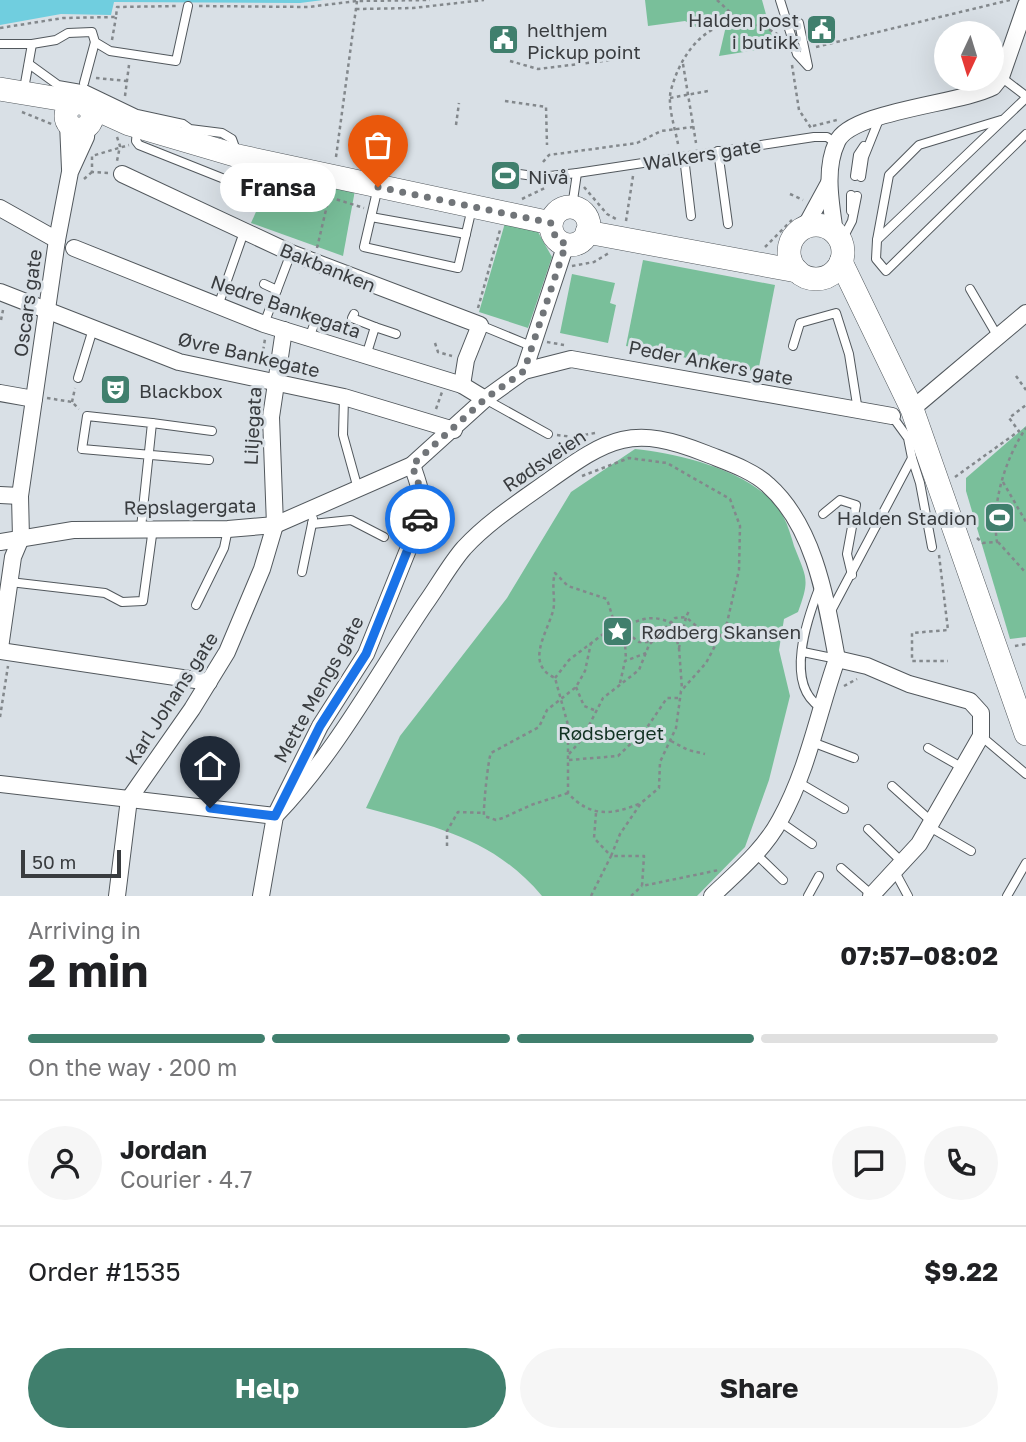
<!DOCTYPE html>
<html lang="en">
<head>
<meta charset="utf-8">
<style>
	body { margin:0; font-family:"Golos Text",sans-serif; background:#f6f6f6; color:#202124; height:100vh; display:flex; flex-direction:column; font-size:26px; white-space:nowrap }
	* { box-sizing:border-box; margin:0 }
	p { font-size:23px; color:#757577 }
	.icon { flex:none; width:38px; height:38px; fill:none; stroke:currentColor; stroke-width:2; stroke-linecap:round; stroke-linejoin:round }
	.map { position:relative; height:896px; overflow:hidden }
	.details { display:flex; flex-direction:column; background:#fff; flex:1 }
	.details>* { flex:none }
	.needle { width:46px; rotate:184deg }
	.controls { position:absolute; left:934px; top:21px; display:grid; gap:14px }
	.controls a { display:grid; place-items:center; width:70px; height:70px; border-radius:50%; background:#fff; box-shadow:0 7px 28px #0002; font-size:35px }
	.scale { position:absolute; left:21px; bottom:18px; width:100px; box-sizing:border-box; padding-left:7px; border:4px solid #393c3f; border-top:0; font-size:19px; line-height:24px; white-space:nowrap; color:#393c3f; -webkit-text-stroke:5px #d9e0e6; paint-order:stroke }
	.pin { position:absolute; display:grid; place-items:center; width:60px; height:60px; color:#fff; margin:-72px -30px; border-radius:50% 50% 50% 0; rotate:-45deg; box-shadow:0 0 7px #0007 }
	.pin .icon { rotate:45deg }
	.courier { position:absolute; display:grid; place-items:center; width:70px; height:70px; margin:-35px; border:5px solid #1a73e8; border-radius:50%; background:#fff; color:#222; box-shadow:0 2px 9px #0007 }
	.bubble { position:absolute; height:49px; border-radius:24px; background:#fff; box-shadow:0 7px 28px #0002; font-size:23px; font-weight:700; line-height:49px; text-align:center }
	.head em { font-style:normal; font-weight:700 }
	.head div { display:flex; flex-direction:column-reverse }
	.head { display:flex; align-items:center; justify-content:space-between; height:119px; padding:0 28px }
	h1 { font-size:46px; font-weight:700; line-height:52px }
	.bar { display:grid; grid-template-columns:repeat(4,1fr); gap:10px 7px; align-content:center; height:84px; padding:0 28px }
	.bar i { height:9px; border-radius:5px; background:#e0e0e0 }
	.bar .current { background:#407f6d }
	.bar p { grid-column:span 4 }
	.line { display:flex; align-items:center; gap:18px; padding:0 28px; border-top:2px solid #e0e0e0 }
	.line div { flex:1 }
	.round { display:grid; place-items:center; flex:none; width:74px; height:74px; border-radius:37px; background:#f6f6f6 }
	.primary-button { display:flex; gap:14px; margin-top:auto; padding:14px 28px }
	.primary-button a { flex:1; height:80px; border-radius:42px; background:#407f6d; color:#fff; font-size:28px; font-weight:700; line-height:80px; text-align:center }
	.primary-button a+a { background:#f6f6f6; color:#202124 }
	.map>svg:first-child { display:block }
	.green { fill:#79bf9a }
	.water { fill:#70cedf }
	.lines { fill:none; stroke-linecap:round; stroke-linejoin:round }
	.lane-casing { stroke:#52585d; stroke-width:10 }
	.street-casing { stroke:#52585d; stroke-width:18 }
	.secondary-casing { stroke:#52585d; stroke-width:24 }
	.path { stroke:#83888c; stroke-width:2.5; stroke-dasharray:3.5 3.5; stroke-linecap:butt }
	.lane { stroke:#fff; stroke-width:8 }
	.street { stroke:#fff; stroke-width:16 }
	.secondary { stroke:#fff; stroke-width:23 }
	.done { stroke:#717579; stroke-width:7; stroke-dasharray:0 12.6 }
	.route { stroke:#1a73e8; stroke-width:9 }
	.labels { text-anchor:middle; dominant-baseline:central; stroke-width:6; stroke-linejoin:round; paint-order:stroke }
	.poi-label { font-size:19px; fill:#393c3f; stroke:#d9e0e6; text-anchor:start }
	.street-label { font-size:19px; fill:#393c3f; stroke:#d9e0e6 }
	.park-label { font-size:19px; fill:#113222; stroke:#d9e0e6 }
</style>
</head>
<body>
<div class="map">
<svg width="1026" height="896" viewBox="0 0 1026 896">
	<rect width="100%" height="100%" fill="#d9e0e6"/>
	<g class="green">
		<path d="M645 0H762L775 47 719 56 726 26 696 27 685 21 648 26Z"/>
		<path d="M272 176 355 190 343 256 251 223Z"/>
		<path d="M505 223 538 232 552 257 528 328 479 312Z"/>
		<path d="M643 260 775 285 758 372 626 346Z"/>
		<path d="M572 274 615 283 610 303 616 305 608 343 560 333Z"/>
		<path d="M1026 426V637L1010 639 966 491V478Z"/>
		<path d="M635 449C679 453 761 473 783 516 788 525 791 536 794 546 807 579 810 579 798 612L784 619 779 650 790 696 769 780 745 847 697 896H542C493 838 436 827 366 808L400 736 507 598 571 492Z"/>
	</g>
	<path class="water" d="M0 0H323L300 3 114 2 111 15 61 14 0 25Z"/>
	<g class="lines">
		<defs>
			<g id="lane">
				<path d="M780 0 797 54 808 66 799 23"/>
				<path d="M0 44H32L56 40 68 33 92 32 95 42 110 51 176 61 188 6"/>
				<path d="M29 64 58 85 87 90 137 114 183 124 190 129 222 133 232 139 237 153"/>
				<path d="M1001 77 1026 96"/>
				<path d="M84 83 95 42"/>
				<path d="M24 89 32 44"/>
				<path d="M1026 98 877 240 876 259 886 271 1026 134"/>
				<path d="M137 129 136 141 139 145 252 190"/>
				<path d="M718 151 728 224"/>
				<path d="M684 157 691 216"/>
				<path d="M512 173 541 177 577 173 814 137H827L836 143"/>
				<path d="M855 176 858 155 864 146"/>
				<path d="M861 177 864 157 880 117"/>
				<path d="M378 187 364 247 458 268 472 208"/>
				<path d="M851 195V211"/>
				<path d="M572 207 577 173"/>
				<path d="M371 217 466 234"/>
				<path d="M877 240 889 175 919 145 1001 120"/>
				<path d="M841 242 852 221 857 196"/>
				<path d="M264 284 277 290"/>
				<path d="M970 289 998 337"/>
				<path d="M218 306 244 232"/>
				<path d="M354 314 352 318 375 327"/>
				<path d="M264 324 291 253"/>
				<path d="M480 325 531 346"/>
				<path d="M309 338 315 322"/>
				<path d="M793 346 800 323 836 313 849 354 858 411"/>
				<path d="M366 356 375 327 396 334"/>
				<path d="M78 378 93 329"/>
				<path d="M344 397 343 435 358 489"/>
				<path d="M485 399 548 434"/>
				<path d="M152 423 212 431"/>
				<path d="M912 458 920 483 932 547"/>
				<path d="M823 514 840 500 856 505 847 554 852 575"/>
				<path d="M312 524 351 520 384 537"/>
				<path d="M141 528C145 493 148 458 152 423L87 416 82 449 209 460"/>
				<path d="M302 572 313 519"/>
				<path d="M10 582 105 593 122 602 143 601 153 528"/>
				<path d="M820 586C807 619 784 684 820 707"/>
				<path d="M196 605 224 548 228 529"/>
				<path d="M830 613 912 458 908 438 892 416"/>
				<path d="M803 652 837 659"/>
				<path d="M981 736 1026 774"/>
				<path d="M812 742 854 758"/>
				<path d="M928 748 963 768"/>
				<path d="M798 782 844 809"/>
				<path d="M892 786 931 821"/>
				<path d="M779 821 812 844"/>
				<path d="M928 826 971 851"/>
				<path d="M868 829 902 862"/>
				<path d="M755 853 783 880"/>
				<path d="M841 868 872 895"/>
				<path d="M894 870 908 896"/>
				<path d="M808 896 819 876"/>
				<path d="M1007 896 1026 863"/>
			</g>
			<g id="street">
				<path d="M68 123 70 169"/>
				<path d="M122 174 291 253 480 325 466 360 462 385"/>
				<path d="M0 208 57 240"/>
				<path d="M805 227 829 183"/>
				<path d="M835 233C831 204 824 169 837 142 850 111 960 104 993 87L1001 77 1026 5"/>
				<path d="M74 248 264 324 462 385 485 399"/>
				<path d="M0 292 179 362 344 397 454 430"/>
				<path d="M524 371 566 244"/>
				<path d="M0 393 34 399"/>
				<path d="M912 409 1026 313"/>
				<path d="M0 495 20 496"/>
				<path d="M0 542 73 530 228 529 275 525 412 465 485 399 524 371 571 359 892 416"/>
				<path d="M0 648 13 557 21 538 20 496 57 240 70 172 86 137 87 127"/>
				<path d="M0 651 209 682"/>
				<path d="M837 659 867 666 909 684 970 701 981 713V736L919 844 871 896"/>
				<path d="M0 784 275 816C335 754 377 675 425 604 438 586 450 564 464 548 488 522 519 502 547 482 610 437 632 424 707 454 727 462 752 470 768 485 815 527 826 600 837 659"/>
				<path d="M117 896 129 799 192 709 227 652 262 569 275 525 271 417 284 330"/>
				<path d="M261 896 275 816 320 726 366 654 418 525C426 502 420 488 412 465"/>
				<path d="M712 896C736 873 764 850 780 820 808 770 818 713 837 659"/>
			</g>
			<g id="secondary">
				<path d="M0 89 78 102"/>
				<circle cx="79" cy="116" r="13"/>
				<path d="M87 105 129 124 238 156 551 223"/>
				<circle cx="570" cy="226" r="19"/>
				<circle cx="816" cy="252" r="27"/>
				<path d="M587 232 797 271"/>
				<path d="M841 262 912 409 1026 734"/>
			</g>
		</defs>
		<use href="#lane" class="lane-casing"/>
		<use href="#street" class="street-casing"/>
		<use href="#secondary" class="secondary-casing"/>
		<g class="path">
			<path d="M717 0 732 14 734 22"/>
			<path d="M199 6 308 7 357 1 430 0"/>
			<path d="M356 9 413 8 484 0"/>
			<path d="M0 28 63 18 116 17 117 7 178 6"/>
			<path d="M112 40 116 17"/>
			<path d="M816 47 1010 0"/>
			<path d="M510 61 538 69 612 60"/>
			<path d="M683 64 696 143"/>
			<path d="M792 65 799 110 811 128"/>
			<path d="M96 78 127 81"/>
			<path d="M125 96 129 65"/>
			<path d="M670 98 708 91"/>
			<path d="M505 101 546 107 547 145"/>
			<path d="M22 112 54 125"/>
			<path d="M456 125 459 103"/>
			<path d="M813 126 837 120"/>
			<path d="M117 137 120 146 117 161"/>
			<path d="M678 144C675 128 667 105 671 90 686 35 729 2 782 37"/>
			<path d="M336 157 357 1"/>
			<path d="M543 162 549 155 637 143 661 131 693 127"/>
			<path d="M108 173 92 172V156L129 145"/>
			<path d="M84 179 92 172"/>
			<path d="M261 186 329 197 364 208"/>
			<path d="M584 187 607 214 616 219"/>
			<path d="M790 194 803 200"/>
			<path d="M522 199 545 188"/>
			<path d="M626 221 633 176"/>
			<path d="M765 247 792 220"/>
			<path d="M317 248 329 197"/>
			<path d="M572 266 594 262 609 253"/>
			<path d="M478 308 500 230"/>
			<path d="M1 320 3 310"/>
			<path d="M547 342 564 345"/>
			<path d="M435 343 438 352 452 356"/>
			<path d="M261 364 265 339"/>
			<path d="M1016 376 1026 390"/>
			<path d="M47 398 72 402 79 409"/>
			<path d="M72 402 75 388"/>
			<path d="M436 409 442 392"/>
			<path d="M557 435 573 437 595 433"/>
			<path d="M582 476 629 458 667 463 730 499 740 526 739 570 727 623 706 663 681 691 676 728 660 762 659 788 641 803 620 834 611 856H644L642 886 719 870"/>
			<path d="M955 477 1019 431 1009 418 1026 405"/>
			<path d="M1003 482 1026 522"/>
			<path d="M977 538 983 543 997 542C991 504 1005 459 1026 428"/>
			<path d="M998 542 1026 573"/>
			<path d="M939 555 948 630 912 633V661H948"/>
			<path d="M615 625 607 599 568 586 555 573C551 587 556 600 553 611 546 635 525 664 555 678L568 725V793C590 818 613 815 641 803"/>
			<path d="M615 625C640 625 644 611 672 623L679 648 686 617 718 645"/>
			<path d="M624 625 626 660"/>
			<path d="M627 633 639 642H651"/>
			<path d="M1015 646 1026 644"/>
			<path d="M679 648 682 689"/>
			<path d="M555 678 569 660 615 625"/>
			<path d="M620 683 625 661 646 653"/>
			<path d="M844 686 857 679"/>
			<path d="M576 687 584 706 594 710"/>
			<path d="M0 717 8 666"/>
			<path d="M671 741 688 750 705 754"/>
			<path d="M569 754 582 739 603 698 639 670 649 645 675 618 686 617 690 609"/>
			<path d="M569 760 618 756 646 729 667 698H680"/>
			<path d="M568 793 531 805 503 818 496 820 484 816C483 810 488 759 491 753L539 727 547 710 576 687 585 671 591 643"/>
			<path d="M447 846V831L458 812 484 813"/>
			<path d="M591 896 611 856 594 838 596 813"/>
			<path d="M631 896 642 886"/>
		</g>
		<use href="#lane" class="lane"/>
		<use href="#street" class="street"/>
		<use href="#secondary" class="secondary"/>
	</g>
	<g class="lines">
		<path class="done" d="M378 187 551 223 556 239 566 244 524 371 485 399 412 465 422 494 420 519"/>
		<path class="route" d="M210 808 275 816 320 726 366 654 420 519"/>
	</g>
	<defs>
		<symbol id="civic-square" viewBox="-11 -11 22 22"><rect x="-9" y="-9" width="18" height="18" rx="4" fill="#407f6d" stroke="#d9e0e6"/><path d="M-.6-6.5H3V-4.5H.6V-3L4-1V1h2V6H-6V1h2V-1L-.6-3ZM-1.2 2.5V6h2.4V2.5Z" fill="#fff"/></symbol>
		<symbol id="stadium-square" viewBox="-11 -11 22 22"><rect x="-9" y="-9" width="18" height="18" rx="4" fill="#407f6d" stroke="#d9e0e6"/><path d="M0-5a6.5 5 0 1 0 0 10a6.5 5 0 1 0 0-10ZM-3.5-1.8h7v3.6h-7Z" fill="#fff"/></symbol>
		<symbol id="theatre-square" viewBox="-11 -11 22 22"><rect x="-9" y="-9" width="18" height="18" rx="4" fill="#407f6d" stroke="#d9e0e6"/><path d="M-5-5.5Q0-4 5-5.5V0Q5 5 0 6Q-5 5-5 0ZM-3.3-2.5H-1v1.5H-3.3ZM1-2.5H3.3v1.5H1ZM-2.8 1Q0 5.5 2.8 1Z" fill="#fff"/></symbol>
		<symbol id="sight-square" viewBox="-11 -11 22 22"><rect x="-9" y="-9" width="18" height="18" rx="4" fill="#407f6d" stroke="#d9e0e6"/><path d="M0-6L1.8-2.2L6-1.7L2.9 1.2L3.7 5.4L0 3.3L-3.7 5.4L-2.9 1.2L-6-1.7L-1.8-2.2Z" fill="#fff"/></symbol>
	</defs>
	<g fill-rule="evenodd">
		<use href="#civic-square" x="804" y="12" width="35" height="35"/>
		<use href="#civic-square" x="486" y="22" width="35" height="35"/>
		<use href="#stadium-square" x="488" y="158" width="35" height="35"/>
		<use href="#theatre-square" x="98" y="372" width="35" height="35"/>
		<use href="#stadium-square" x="982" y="500" width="35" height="35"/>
		<use href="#sight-square" x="600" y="614" width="35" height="35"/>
	</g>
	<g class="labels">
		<g class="poi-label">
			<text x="799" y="19" text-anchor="end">Halden post<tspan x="799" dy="22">i butikk</tspan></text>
			<text x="527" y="29">helthjem<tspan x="527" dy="22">Pickup point</tspan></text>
			<text x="528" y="176">Nivå</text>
			<text x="139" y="390">Blackbox</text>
			<text x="977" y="517" text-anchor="end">Halden Stadion</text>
			<text x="641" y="631">Rødberg Skansen</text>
		</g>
		<g class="street-label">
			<text transform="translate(702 154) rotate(-9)">Walkers gate</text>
			<text transform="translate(328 267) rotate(22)">Bakbanken</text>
			<text transform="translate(27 303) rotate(-82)">Oscars gate</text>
			<text transform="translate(286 306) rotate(19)">Nedre Bankegata</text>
			<text transform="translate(249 354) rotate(13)">Øvre Bankegate</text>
			<text transform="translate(711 362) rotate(11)">Peder Ankers gate</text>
			<text transform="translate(252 426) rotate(-87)">Liljegata</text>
			<text transform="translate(544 460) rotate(-34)">Rødsveien</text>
			<text transform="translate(190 506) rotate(-1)">Repslagergata</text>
			<text transform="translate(318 689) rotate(-61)">Mette Mengs gate</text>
			<text transform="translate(171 698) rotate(-57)">Karl Johans gate</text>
		</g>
		<g class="park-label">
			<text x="611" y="732">Rødsberget</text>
		</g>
	</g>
</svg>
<div class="controls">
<a><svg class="needle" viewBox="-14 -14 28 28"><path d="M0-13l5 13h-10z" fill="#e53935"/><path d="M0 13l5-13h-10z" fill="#757577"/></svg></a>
</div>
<div class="scale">50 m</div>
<div class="pin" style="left:378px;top:187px;background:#ea580c"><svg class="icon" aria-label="bag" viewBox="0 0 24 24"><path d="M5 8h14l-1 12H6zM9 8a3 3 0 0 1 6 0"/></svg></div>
<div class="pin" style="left:210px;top:808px;background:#1f2937"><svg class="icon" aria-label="home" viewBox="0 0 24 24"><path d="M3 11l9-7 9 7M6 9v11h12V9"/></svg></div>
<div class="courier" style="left:420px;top:519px"><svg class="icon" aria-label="car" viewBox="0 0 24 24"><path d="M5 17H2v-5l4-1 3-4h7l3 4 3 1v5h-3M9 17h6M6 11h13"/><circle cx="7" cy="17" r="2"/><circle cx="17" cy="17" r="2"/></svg></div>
<div class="bubble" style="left:220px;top:163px;width:116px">Fransa</div>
</div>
<section class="details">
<div class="head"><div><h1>2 min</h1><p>Arriving in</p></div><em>07:57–08:02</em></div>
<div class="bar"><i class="current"></i><i class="current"></i><i class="current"></i><i></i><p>On the way · 200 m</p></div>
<div class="line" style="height:126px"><a class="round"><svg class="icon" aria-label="person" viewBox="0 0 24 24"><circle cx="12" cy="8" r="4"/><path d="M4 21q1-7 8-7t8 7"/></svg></a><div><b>Jordan</b><p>Courier · 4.7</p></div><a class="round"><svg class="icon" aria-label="chat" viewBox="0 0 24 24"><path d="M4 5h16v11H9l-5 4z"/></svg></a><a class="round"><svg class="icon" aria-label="phone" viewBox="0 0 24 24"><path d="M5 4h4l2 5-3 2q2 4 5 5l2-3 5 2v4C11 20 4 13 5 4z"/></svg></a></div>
<div class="line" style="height:91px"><div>Order #1535</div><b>$9.22</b></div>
<div class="primary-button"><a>Help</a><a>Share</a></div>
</section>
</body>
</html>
